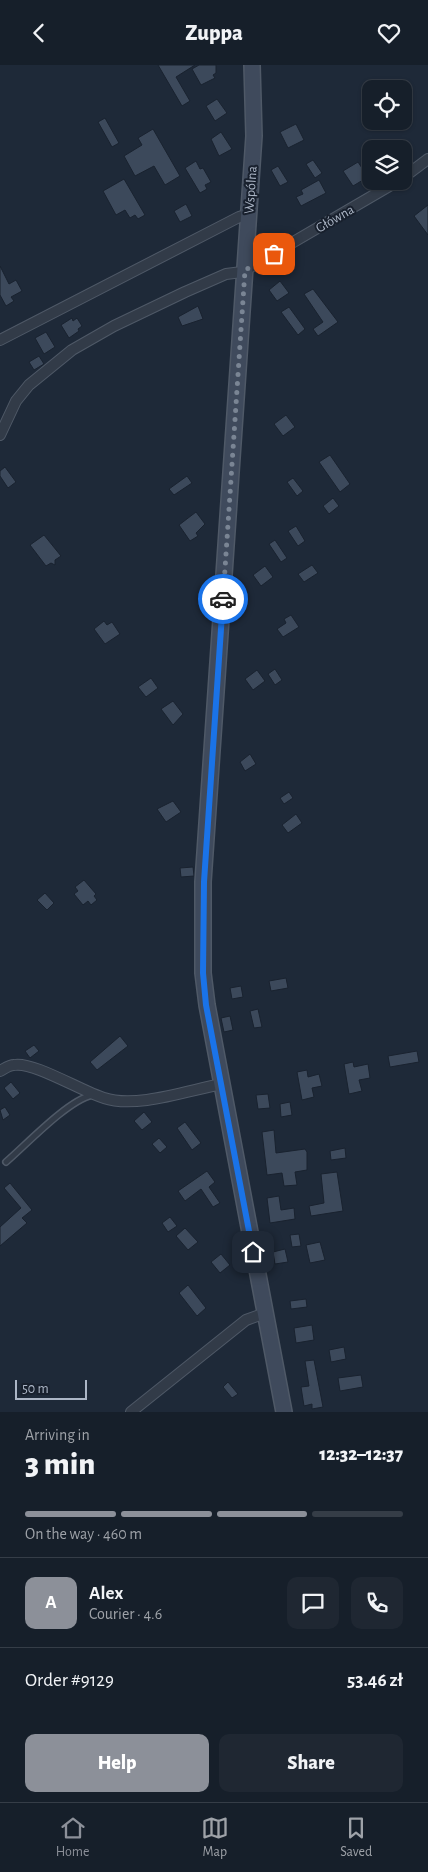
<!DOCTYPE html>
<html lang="en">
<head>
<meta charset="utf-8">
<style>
	body { margin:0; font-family:"Alegreya Sans",sans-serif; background:#1f2732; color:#f1f3f6; height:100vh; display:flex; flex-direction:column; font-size:19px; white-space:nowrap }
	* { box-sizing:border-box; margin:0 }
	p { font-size:16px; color:#9ea2a8 }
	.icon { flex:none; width:28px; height:28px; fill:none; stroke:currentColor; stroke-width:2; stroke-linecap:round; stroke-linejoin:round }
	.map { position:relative; height:1347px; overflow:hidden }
	.details { display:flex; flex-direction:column; background:#161f2a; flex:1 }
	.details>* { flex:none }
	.tools { position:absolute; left:362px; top:15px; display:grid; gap:10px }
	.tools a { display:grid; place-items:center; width:50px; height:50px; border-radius:10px; background:#161f2a; box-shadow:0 1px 4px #0004,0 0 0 1px #353d47; font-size:25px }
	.scale { position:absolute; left:15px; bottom:12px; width:72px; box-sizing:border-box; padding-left:5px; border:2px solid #acb6c6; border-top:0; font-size:14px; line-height:18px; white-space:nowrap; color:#acb6c6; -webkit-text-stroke:4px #18202d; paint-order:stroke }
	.pin { position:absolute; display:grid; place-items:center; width:42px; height:42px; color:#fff; margin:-21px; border-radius:10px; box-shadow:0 2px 8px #0006 }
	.courier { position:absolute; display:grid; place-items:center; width:50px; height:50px; margin:-25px; border:4px solid #1a73e8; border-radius:50%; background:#fff; color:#222; box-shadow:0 1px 6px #0007 }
	.headline em { font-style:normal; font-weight:800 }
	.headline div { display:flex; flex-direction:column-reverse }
	.headline { display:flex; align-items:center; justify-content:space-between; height:85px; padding:0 25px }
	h1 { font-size:32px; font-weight:800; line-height:38px }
	.bar { display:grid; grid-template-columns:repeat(4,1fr); gap:8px 5px; align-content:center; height:60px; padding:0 25px }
	.bar i { height:6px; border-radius:4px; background:#353d47 }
	.bar .active { background:#8c9099 }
	.bar p { grid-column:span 4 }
	.line { display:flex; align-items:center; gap:12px; padding:0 25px; border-top:1px solid #353d47 }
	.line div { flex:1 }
	.round { display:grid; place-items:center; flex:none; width:52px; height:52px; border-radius:10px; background:#1f2732 }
	.primary-button { display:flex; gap:10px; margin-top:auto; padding:10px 25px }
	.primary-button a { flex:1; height:58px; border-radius:10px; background:#8c9099; color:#fff; font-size:20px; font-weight:800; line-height:58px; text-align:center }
	.primary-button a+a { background:#1f2732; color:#f1f3f6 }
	header { display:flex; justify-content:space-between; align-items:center; height:65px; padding:0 25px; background:#161f2a; font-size:22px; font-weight:800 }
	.tabs { display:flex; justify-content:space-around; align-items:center; height:70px; border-top:1px solid #353d47; background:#161f2a; font-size:14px; color:#9ea2a8 }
	.tabs a { display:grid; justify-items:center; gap:2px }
	.tabs .active { color:#8c9099 }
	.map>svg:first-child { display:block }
	.building { fill:#3c495b; stroke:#19222f }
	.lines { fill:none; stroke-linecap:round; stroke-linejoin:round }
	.lane-casing { stroke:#4f5967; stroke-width:8 }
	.street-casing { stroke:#4f5967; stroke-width:12 }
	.secondary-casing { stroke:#4f5967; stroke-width:18 }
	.lane { stroke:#323b48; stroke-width:5 }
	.street { stroke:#323b48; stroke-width:10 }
	.secondary { stroke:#3f4a5c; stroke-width:15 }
	.done { stroke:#7a8594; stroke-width:5; stroke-dasharray:0 9 }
	.route { stroke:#1a73e8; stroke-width:6 }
	.labels { text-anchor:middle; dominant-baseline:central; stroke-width:4; stroke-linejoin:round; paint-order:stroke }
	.street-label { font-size:14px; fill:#acb6c6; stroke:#18202d }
</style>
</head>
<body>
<header><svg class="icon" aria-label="back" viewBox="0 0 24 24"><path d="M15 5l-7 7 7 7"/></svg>Zuppa<svg class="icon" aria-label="heart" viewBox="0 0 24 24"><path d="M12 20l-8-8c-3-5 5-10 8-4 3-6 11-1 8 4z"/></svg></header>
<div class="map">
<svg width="428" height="1347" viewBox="0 0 428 1347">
	<rect width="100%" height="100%" fill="#1e2938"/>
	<g class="building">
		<path d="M158 0H195L176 12 190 36 182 41Z"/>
		<path d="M199 0H216V8L213 10 215 13 201 20 192 4Z"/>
		<path d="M217 34 227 48 215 56 206 41Z"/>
		<path d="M105 53 119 78 112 82 98 57Z"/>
		<path d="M296 59 304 75 288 83 280 67Z"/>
		<path d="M153 64 180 111 165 120 154 101 135 111 124 91 142 80 138 73Z"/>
		<path d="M221 67 232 84 219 91 211 74Z"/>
		<path d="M313 95 322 108 315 113 306 99Z"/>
		<path d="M196 96 200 104 203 103 211 117 205 120 207 124 200 128 185 103Z"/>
		<path d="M358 97 368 112 353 121 343 106Z"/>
		<path d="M278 101 288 117 280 121 271 105Z"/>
		<path d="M124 114 145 150 138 154 135 150 130 153 125 145 116 150 103 126Z"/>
		<path d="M319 115 326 128 301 141 296 132 303 129 301 125Z"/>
		<path d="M186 139 192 151 180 157 174 146Z"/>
		<path d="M428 140V170L414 151Z"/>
		<path d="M0 201 9 219 16 215 22 226 11 232 14 236 6 241 0 230Z"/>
		<path d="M280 216 289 228 277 236 269 225Z"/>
		<path d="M313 224 338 257 318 271 313 264 323 257 304 229Z"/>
		<path d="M198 241 203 254 182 261 178 252Z"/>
		<path d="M289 242 305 264 298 270 281 247Z"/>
		<path d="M72 253 73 256 77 253 82 261 78 264 79 266 69 273 61 260Z"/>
		<path d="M46 267 55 282 44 289 35 273Z"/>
		<path d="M39 291 44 299 34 305 29 297Z"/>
		<path d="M286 350 295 362 283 371 274 359Z"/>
		<path d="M330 390 350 419 340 427 319 397Z"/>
		<path d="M5 402 16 417 8 423 0 411V406Z"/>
		<path d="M187 411 192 418 174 430 169 424Z"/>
		<path d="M293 413 303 426 297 431 287 417Z"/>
		<path d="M333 433 339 441 329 449 323 441Z"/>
		<path d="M196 447 205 459 196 468 198 471 190 476 179 460Z"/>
		<path d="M296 461 305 476 298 481 288 466Z"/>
		<path d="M44 470 61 491 55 495V500L51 498 46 501 30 480Z"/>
		<path d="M275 475 287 493 281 497 269 479Z"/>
		<path d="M312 500 318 508 304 517 298 509Z"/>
		<path d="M265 501 273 512 261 521 253 510Z"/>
		<path d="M291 550 299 562 283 572 277 564 286 558 284 554Z"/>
		<path d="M104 556 107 560 112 557 120 569 105 579 94 564Z"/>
		<path d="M275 604 282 615 275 620 268 609Z"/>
		<path d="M257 605 265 616 253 625 245 614Z"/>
		<path d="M151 613 158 623 146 632 138 622Z"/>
		<path d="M173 636 183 649 173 660 161 644Z"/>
		<path d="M250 689 256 699 245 706 240 697Z"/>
		<path d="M289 727 293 733 284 739 280 733Z"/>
		<path d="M173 736 181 747 166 757 157 744Z"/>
		<path d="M296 749 302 758 288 768 282 760Z"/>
		<path d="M193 802 194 811 181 812 180 803Z"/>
		<path d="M84 815 96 829 94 831 97 835 91 840 88 836 83 840 74 829 78 826 75 822Z"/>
		<path d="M45 828 54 838 47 845 37 835Z"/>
		<path d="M286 913 288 923 271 926 269 916Z"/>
		<path d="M241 921 243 932 232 934 230 923Z"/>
		<path d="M258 944 262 962 254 963 250 946Z"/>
		<path d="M230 951 233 965 224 967 221 953Z"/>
		<path d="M120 971 128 981 97 1005 90 997Z"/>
		<path d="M34 980 39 986 30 993 25 986Z"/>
		<path d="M417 986 419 997 390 1002 388 991Z"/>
		<path d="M353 997 354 1002 368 999 370 1013 359 1015 362 1026 349 1029 344 999Z"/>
		<path d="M307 1005 308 1012 319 1009 322 1021 312 1023 314 1032 302 1035 297 1007Z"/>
		<path d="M11 1017 20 1028 13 1034 4 1023Z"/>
		<path d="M268 1029 270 1043 258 1044 256 1030Z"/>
		<path d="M290 1037 292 1050 281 1052 280 1039Z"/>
		<path d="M5 1042 10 1050 3 1055 0 1045Z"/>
		<path d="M144 1047 152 1057 142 1065 134 1056Z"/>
		<path d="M185 1057 201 1078 192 1085 177 1063Z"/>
		<path d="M274 1065 276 1088 305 1084 307 1087V1105L295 1107 297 1120 284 1121 282 1108 267 1110 262 1067Z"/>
		<path d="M159 1073 167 1082 160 1088 152 1079Z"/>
		<path d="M345 1083 346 1093 331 1095 330 1086Z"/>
		<path d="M207 1106 215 1117 209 1122 220 1138 213 1142 201 1124 185 1136 178 1126Z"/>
		<path d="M337 1107 343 1146 311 1151 309 1141 324 1138 321 1109Z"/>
		<path d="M10 1118 32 1145 22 1153 27 1158 0 1181V1162L21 1143 4 1123Z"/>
		<path d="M279 1131 281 1145 294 1143 295 1154 270 1158 267 1133Z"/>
		<path d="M170 1152 177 1161 168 1167 162 1158Z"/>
		<path d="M185 1163 198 1177 188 1185 176 1171Z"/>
		<path d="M299 1169 301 1181 292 1182 290 1170Z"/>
		<path d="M320 1177 325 1195 310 1198 306 1180Z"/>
		<path d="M285 1184 288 1197 275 1199 273 1187Z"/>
		<path d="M221 1189 230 1200 220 1208 211 1197Z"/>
		<path d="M188 1220 206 1243 197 1251 179 1228Z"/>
		<path d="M306 1234 307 1242 291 1244 290 1236Z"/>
		<path d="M312 1260 314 1275 296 1278 294 1263Z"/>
		<path d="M344 1282 346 1294 331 1297 329 1285Z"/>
		<path d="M314 1295 323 1342 312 1344V1339L304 1341 301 1322 309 1321 305 1296Z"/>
		<path d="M361 1310 363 1322 340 1326 338 1313Z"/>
		<path d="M228 1317 238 1329 232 1333 223 1322Z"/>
	</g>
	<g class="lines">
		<defs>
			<path id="lane" d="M6 1097C26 1080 67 1036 92 1030"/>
			<g id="street">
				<path d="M404 112 428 94"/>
				<path d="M0 275 239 152 249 149"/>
				<path d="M0 370 16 336 29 320 72 285 114 261 185 227 226 209 242 207 398 116"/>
				<path d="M0 1006C4 1004 9 1000 14 1000 33 996 83 1027 104 1033 136 1044 189 1025 222 1019"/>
				<path d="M131 1347 246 1255 265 1248"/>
			</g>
			<path id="secondary" d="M252 0 254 71 203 817V908L207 940 284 1347"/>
		</defs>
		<use href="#lane" class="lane-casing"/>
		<use href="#street" class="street-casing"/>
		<use href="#secondary" class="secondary-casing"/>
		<use href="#lane" class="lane"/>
		<use href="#street" class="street"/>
		<use href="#secondary" class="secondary"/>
	</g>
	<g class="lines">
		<path class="done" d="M223 534 245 205 274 189"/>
		<path class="route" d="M223 534 204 817 203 908 206 940 253 1187"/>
	</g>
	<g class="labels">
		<g class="street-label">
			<text transform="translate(251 125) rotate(-86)">Wspólna</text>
			<text transform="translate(335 154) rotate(-30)">Główna</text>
		</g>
	</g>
</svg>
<div class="tools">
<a><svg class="icon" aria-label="locate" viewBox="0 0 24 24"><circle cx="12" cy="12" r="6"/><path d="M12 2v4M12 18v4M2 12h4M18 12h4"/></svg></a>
<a><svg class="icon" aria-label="layers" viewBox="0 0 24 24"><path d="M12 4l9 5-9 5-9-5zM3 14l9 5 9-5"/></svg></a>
</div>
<div class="scale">50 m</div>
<div class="pin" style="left:274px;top:189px;background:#ea580c"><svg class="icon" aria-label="bag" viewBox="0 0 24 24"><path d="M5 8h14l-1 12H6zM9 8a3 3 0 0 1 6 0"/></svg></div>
<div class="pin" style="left:253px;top:1187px;background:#1f2937"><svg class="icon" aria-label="home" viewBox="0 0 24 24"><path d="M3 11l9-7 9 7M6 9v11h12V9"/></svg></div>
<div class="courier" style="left:223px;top:534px"><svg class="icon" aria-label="car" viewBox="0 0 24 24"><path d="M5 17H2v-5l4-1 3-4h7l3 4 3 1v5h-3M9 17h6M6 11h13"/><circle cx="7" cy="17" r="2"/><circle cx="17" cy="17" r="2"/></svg></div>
</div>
<section class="details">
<div class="headline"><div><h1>3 min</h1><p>Arriving in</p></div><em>12:32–12:37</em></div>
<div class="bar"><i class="active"></i><i class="active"></i><i class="active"></i><i></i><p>On the way · 460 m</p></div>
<div class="line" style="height:90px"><b class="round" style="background:#8c9099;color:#fff">A</b><div><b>Alex</b><p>Courier · 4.6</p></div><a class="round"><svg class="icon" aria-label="chat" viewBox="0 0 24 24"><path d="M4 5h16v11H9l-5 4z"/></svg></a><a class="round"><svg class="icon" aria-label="phone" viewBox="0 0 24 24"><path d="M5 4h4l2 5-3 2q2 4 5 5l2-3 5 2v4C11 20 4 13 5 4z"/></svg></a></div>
<div class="line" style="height:65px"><div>Order #9129</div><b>53.46 zł</b></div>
<div class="primary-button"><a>Help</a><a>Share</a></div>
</section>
<nav class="tabs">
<a class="active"><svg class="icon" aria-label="home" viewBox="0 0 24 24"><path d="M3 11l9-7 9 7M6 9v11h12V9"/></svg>Home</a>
<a><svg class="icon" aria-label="map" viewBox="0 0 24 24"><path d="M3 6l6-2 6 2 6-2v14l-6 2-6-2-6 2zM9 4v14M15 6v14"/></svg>Map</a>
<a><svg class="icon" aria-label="saved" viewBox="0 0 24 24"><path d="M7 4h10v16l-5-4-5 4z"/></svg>Saved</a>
</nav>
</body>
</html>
